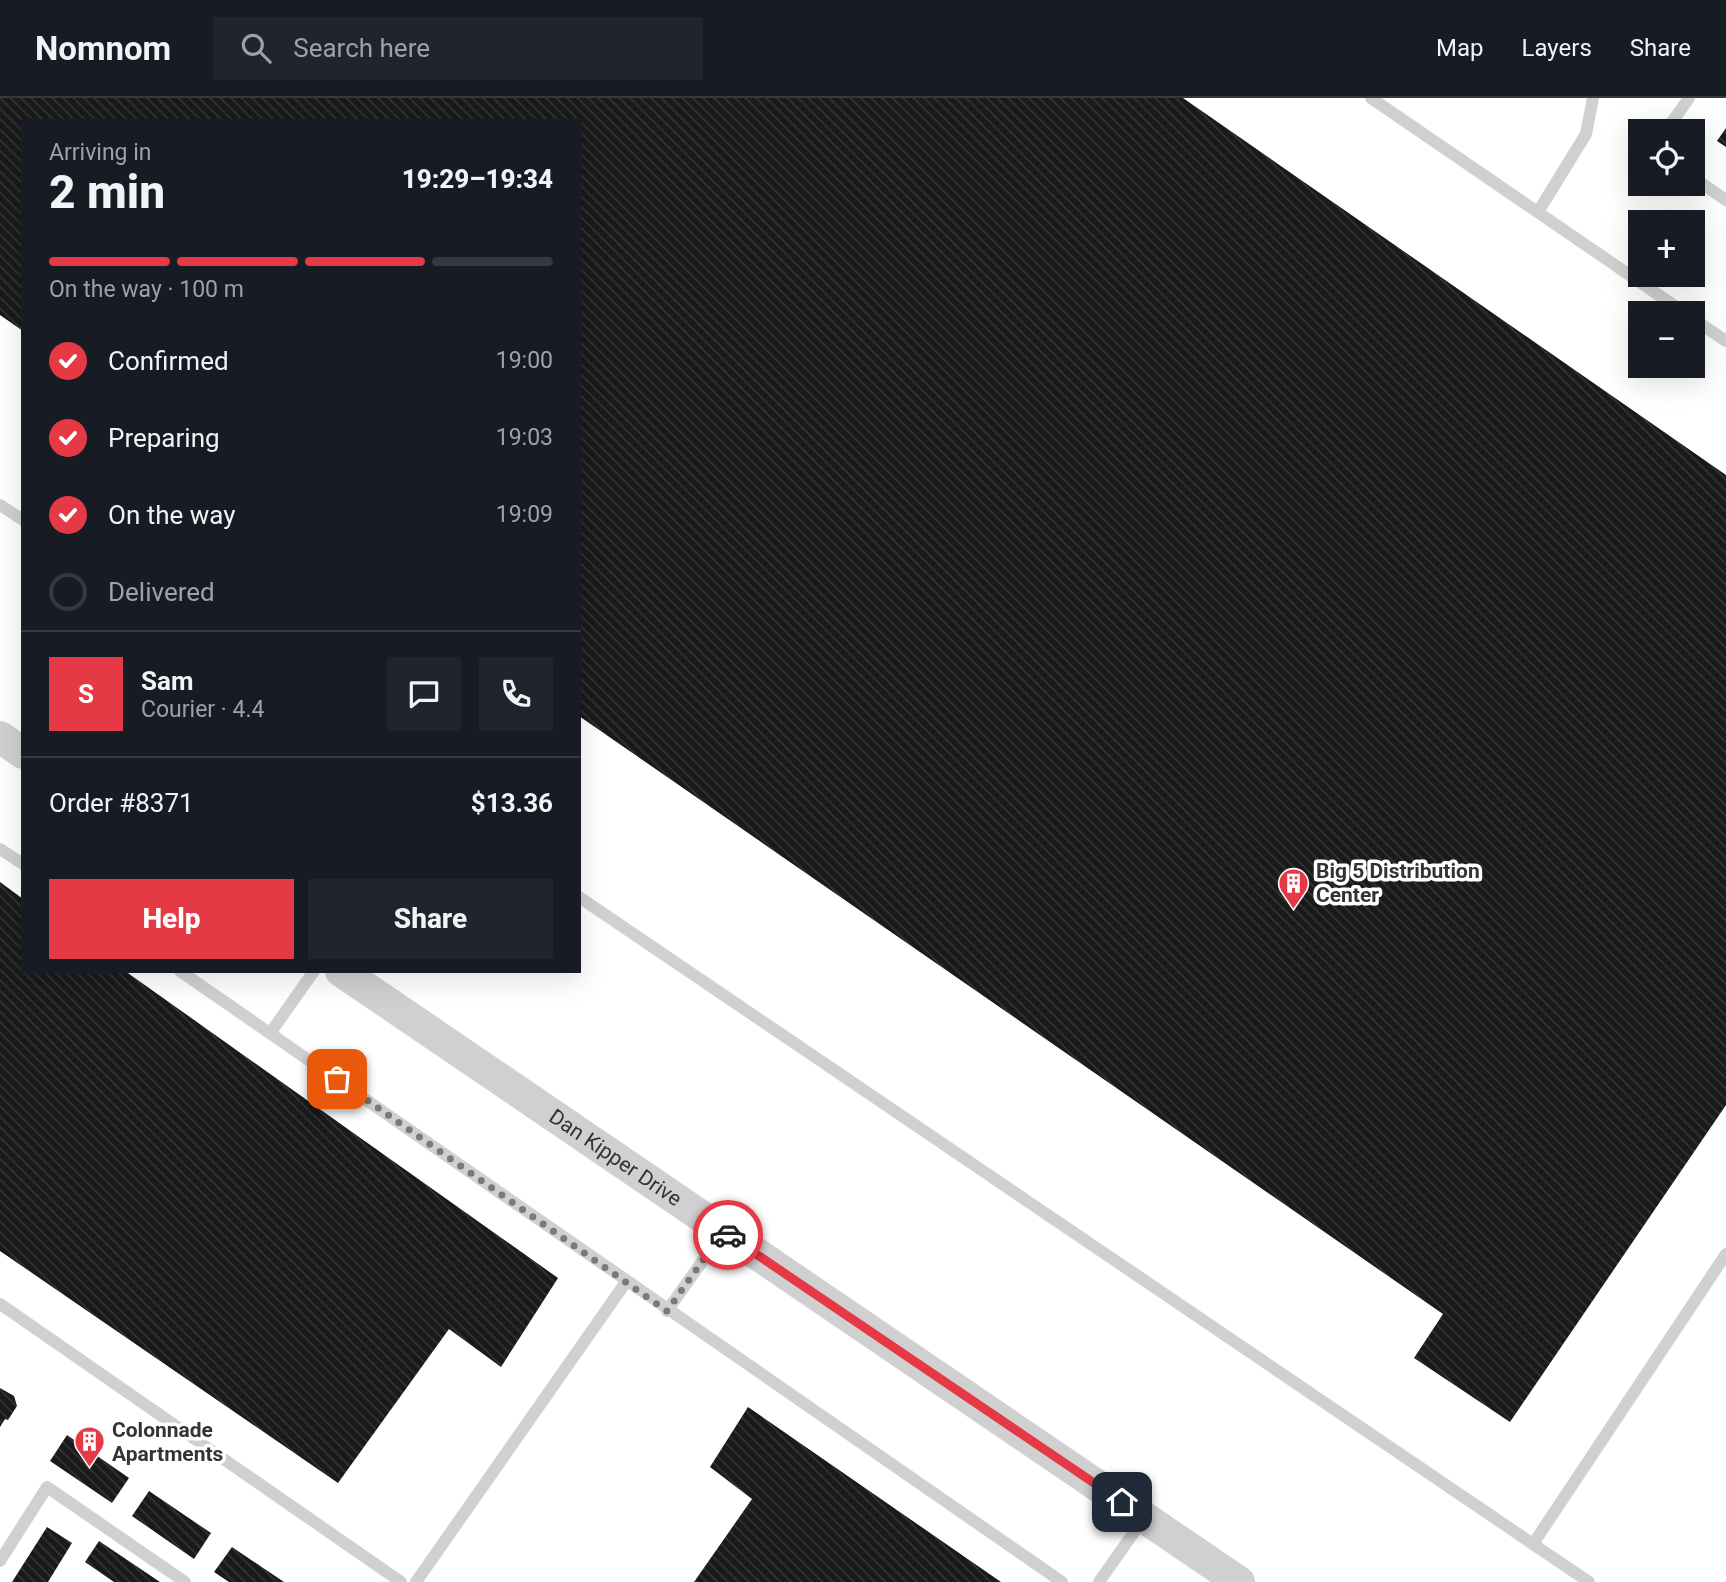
<!DOCTYPE html>
<html lang="en">
<head>
<meta charset="utf-8">
<style>
	body { margin:0; font-family:Roboto,sans-serif; background:#20242c; color:#f1f3f6; height:100vh; display:flex; flex-direction:column; font-size:26px; white-space:nowrap }
	* { box-sizing:border-box; margin:0 }
	p { font-size:23px; color:#9ea1a6 }
	.icon { flex:none; width:38px; height:38px; fill:none; stroke:currentColor; stroke-width:2; stroke-linecap:round; stroke-linejoin:round }
	.map { position:relative; flex:1; overflow:hidden }
	.drawer { position:absolute; left:21px; top:21px; width:560px; height:854px; display:flex; flex-direction:column; background:#171b24; border-radius:0px; box-shadow:0 7px 28px #0002 }
	.drawer>* { flex:none }
	.fabs { position:absolute; left:1628px; top:21px; display:grid; gap:14px }
	.fabs a { display:grid; place-items:center; width:77px; height:77px; border-radius:0px; background:#171b24; box-shadow:0 7px 28px #0002; font-size:35px }
	.pin { position:absolute; display:grid; place-items:center; width:60px; height:60px; color:#fff; margin:-30px; border-radius:14px; box-shadow:0 4px 10px #0006 }
	.courier { position:absolute; display:grid; place-items:center; width:70px; height:70px; margin:-35px; border:5px solid #e63946; border-radius:50%; background:#fff; color:#222; box-shadow:0 2px 9px #0007 }
	.overview em { font-style:normal; font-weight:800 }
	.overview div { display:flex; flex-direction:column-reverse }
	.overview { display:flex; align-items:center; justify-content:space-between; height:119px; padding:0 28px }
	h1 { font-size:46px; font-weight:800; line-height:52px }
	.bar { display:grid; grid-template-columns:repeat(4,1fr); gap:10px 7px; align-content:center; height:84px; padding:0 28px }
	.bar i { height:9px; border-radius:5px; background:#363941 }
	.bar .selected { background:#e63946 }
	.bar p { grid-column:span 4 }
	.line { display:flex; align-items:center; gap:18px; padding:0 28px; border-top:2px solid #363941 }
	.line div { flex:1 }
	.round { display:grid; place-items:center; flex:none; width:74px; height:74px; border-radius:0px; background:#20242c }
	ol { padding:0 28px; list-style:none }
	li { display:flex; align-items:center; gap:21px; height:77px }
	li p { margin-inline-start:auto }
	li .icon { padding:7px; border-radius:50%; background:#e63946; color:#fff; stroke-width:4 }
	li:last-child { color:#9ea1a6 }
	li i { width:38px; height:38px; border:4px solid #363941; border-radius:50% }
	.button { display:flex; gap:14px; margin-top:auto; padding:14px 28px }
	.button a { flex:1; height:80px; border-radius:0px; background:#e63946; color:#fff; font-size:28px; font-weight:800; line-height:80px; text-align:center }
	.button a+a { background:#20242c; color:#f1f3f6 }
	header { display:flex; align-items:center; gap:42px; box-sizing:border-box; height:98px; padding:0 35px; background:#171b24; border-bottom:2px solid #363941 }
	header strong { font-size:33px }
	nav { display:flex; gap:38px; margin-inline-start:auto; font-size:24px }
	.search { width:490px; height:63px; background:#20242c; display:flex; align-items:center; gap:18px; box-sizing:border-box; padding:0 24px; border-radius:0px; color:#9ea1a6; font-size:26px }
	.map>svg:first-child { display:block }
	.building { fill:url(#building-back-hatch) }
	.lines { fill:none; stroke-linecap:round; stroke-linejoin:round }
	.service { stroke:#d0d0d0; stroke-width:12 }
	.tertiary { stroke:#d0d0d0; stroke-width:32 }
	.done { stroke:#7a7a7a; stroke-width:7; stroke-dasharray:0 12.6 }
	.route { stroke:#e63946; stroke-width:9 }
	.labels { text-anchor:middle; dominant-baseline:central; stroke-width:7; stroke-linejoin:round; paint-order:stroke }
	.poi-label { font-size:21px; font-weight:bold; fill:#333; stroke:#fff; text-anchor:start }
	.street-label { font-size:21px; fill:#333; stroke:#fff }
</style>
</head>
<body>
<header>
<strong>Nomnom</strong>
<div class="search"><svg class="icon" aria-label="search" viewBox="0 0 24 24"><circle cx="10" cy="10" r="6"/><path d="M15 15l6 6"/></svg>Search here</div>
<nav><a>Map</a><a>Layers</a><a>Share</a></nav>
</header>
<div class="map">
<svg width="1726" height="1484" viewBox="0 0 1726 1484">
	<defs>
		<pattern id="building-back-hatch" width="6" height="6" patternUnits="userSpaceOnUse" patternTransform="scale(1.75)"><rect width="6" height="6" fill="#1a1a1a"/><path d="M-1 5l2 2M0 0l6 6M5-1l2 2" fill="none" stroke="#333"/></pattern>
	</defs>
	<rect width="100%" height="100%" fill="#fff"/>
	<g class="building">
		<path d="M0 0H1183L1726 377V1007L1510 1324 1414 1260 1443 1216 579 618V23H23V233L0 217Z"/>
		<path d="M1726 30V49L1717 43Z"/>
		<path d="M0 784 23 801V873H125L558 1180 501 1269 449 1231 338 1385 0 1153Z"/>
		<path d="M0 1290 14 1298 17 1308 8 1322 5 1321 0 1329Z"/>
		<path d="M748 1309 1001 1484H694L752 1401 710 1369Z"/>
		<path d="M67 1337 129 1380 112 1405 50 1363Z"/>
		<path d="M149 1393 211 1435 194 1461 132 1418Z"/>
		<path d="M47 1429 72 1445 48 1484H12Z"/>
		<path d="M99 1443 160 1484H114L85 1464Z"/>
		<path d="M232 1449 284 1484H229L214 1474Z"/>
	</g>
	<g class="lines">
		<g class="service">
			<path d="M1371 0 1685 215"/>
			<path d="M1668 33 1667 31 1689 0"/>
			<path d="M1692 79 1726 102"/>
			<path d="M1538 114 1586 36 1593 0"/>
			<path d="M1692 220 1726 243"/>
			<path d="M0 407 23 422"/>
			<path d="M0 751 23 766"/>
			<path d="M579 799 1589 1484"/>
			<path d="M180 873 1062 1484"/>
			<path d="M271 934 314 873"/>
			<path d="M0 1206 401 1484"/>
			<path d="M667 1213 723 1134"/>
			<path d="M1533 1446 1726 1156"/>
			<path d="M0 1463 47 1389 185 1484"/>
			<path d="M416 1484 626 1184"/>
			<path d="M1099 1484 1144 1420"/>
		</g>
		<g class="tertiary">
			<path d="M0 639 23 655"/>
			<path id="s1" d="M341 873 1239 1484"/>
		</g>
	</g>
	<g class="lines">
		<path class="done" d="M337 981 667 1213 723 1134 728 1137"/>
		<path class="route" d="M728 1137 1122 1404"/>
	</g>
	<defs>
		<symbol id="building-pin" viewBox="-11 -11 22 30"><path d="M0 17L-7.5 6A9.5 9.5 0 1 1 7.5 6Z" fill="#e63946" stroke="#fff"/><path d="M-4-6H4V6H1V3H-1V6H-4ZM-2.5-4.3h1.7v1.8h-1.7ZM.8-4.3h1.7v1.8H.8ZM-2.5-1h1.7V.8h-1.7ZM.8-1h1.7V.8H.8Z" fill="#fff"/></symbol>
	</defs>
	<g fill-rule="evenodd">
		<use href="#building-pin" x="1276" y="768" width="35" height="47"/>
		<use href="#building-pin" x="72" y="1326" width="35" height="47"/>
	</g>
	<g class="labels">
		<g class="poi-label">
			<text x="1316" y="773">Big 5 Distribution<tspan x="1316" dy="24">Center</tspan></text>
			<text x="112" y="1332">Colonnade<tspan x="112" dy="24">Apartments</tspan></text>
		</g>
		<g class="street-label">
			<text stroke="none"><textPath href="#s1" startOffset="332">Dan Kipper Drive</textPath></text>
		</g>
	</g>
</svg>
<div class="fabs">
<a><svg class="icon" aria-label="locate" viewBox="0 0 24 24"><circle cx="12" cy="12" r="6"/><path d="M12 2v4M12 18v4M2 12h4M18 12h4"/></svg></a>
<a>+</a>
<a>−</a>
</div>
<div class="pin" style="left:337px;top:981px;background:#ea580c"><svg class="icon" aria-label="bag" viewBox="0 0 24 24"><path d="M5 8h14l-1 12H6zM9 8a3 3 0 0 1 6 0"/></svg></div>
<div class="pin" style="left:1122px;top:1404px;background:#1f2937"><svg class="icon" aria-label="home" viewBox="0 0 24 24"><path d="M3 11l9-7 9 7M6 9v11h12V9"/></svg></div>
<div class="courier" style="left:728px;top:1137px"><svg class="icon" aria-label="car" viewBox="0 0 24 24"><path d="M5 17H2v-5l4-1 3-4h7l3 4 3 1v5h-3M9 17h6M6 11h13"/><circle cx="7" cy="17" r="2"/><circle cx="17" cy="17" r="2"/></svg></div>
<section class="drawer">
<div class="overview"><div><h1>2 min</h1><p>Arriving in</p></div><em>19:29–19:34</em></div>
<div class="bar"><i class="selected"></i><i class="selected"></i><i class="selected"></i><i></i><p>On the way · 100 m</p></div>
<ol>
<li><svg class="icon" aria-label="check" viewBox="0 0 24 24"><path d="M5 12l5 5 9-10"/></svg>Confirmed<p>19:00</p></li>
<li><svg class="icon" aria-label="check" viewBox="0 0 24 24"><path d="M5 12l5 5 9-10"/></svg>Preparing<p>19:03</p></li>
<li><svg class="icon" aria-label="check" viewBox="0 0 24 24"><path d="M5 12l5 5 9-10"/></svg>On the way<p>19:09</p></li>
<li><i></i>Delivered</li>
</ol>
<div class="line" style="height:126px"><b class="round" style="background:#e63946;color:#fff">S</b><div><b>Sam</b><p>Courier · 4.4</p></div><a class="round"><svg class="icon" aria-label="chat" viewBox="0 0 24 24"><path d="M4 5h16v11H9l-5 4z"/></svg></a><a class="round"><svg class="icon" aria-label="phone" viewBox="0 0 24 24"><path d="M5 4h4l2 5-3 2q2 4 5 5l2-3 5 2v4C11 20 4 13 5 4z"/></svg></a></div>
<div class="line" style="height:91px"><div>Order #8371</div><b>$13.36</b></div>
<div class="button"><a>Help</a><a>Share</a></div>
</section>
</div>
</body>
</html>
